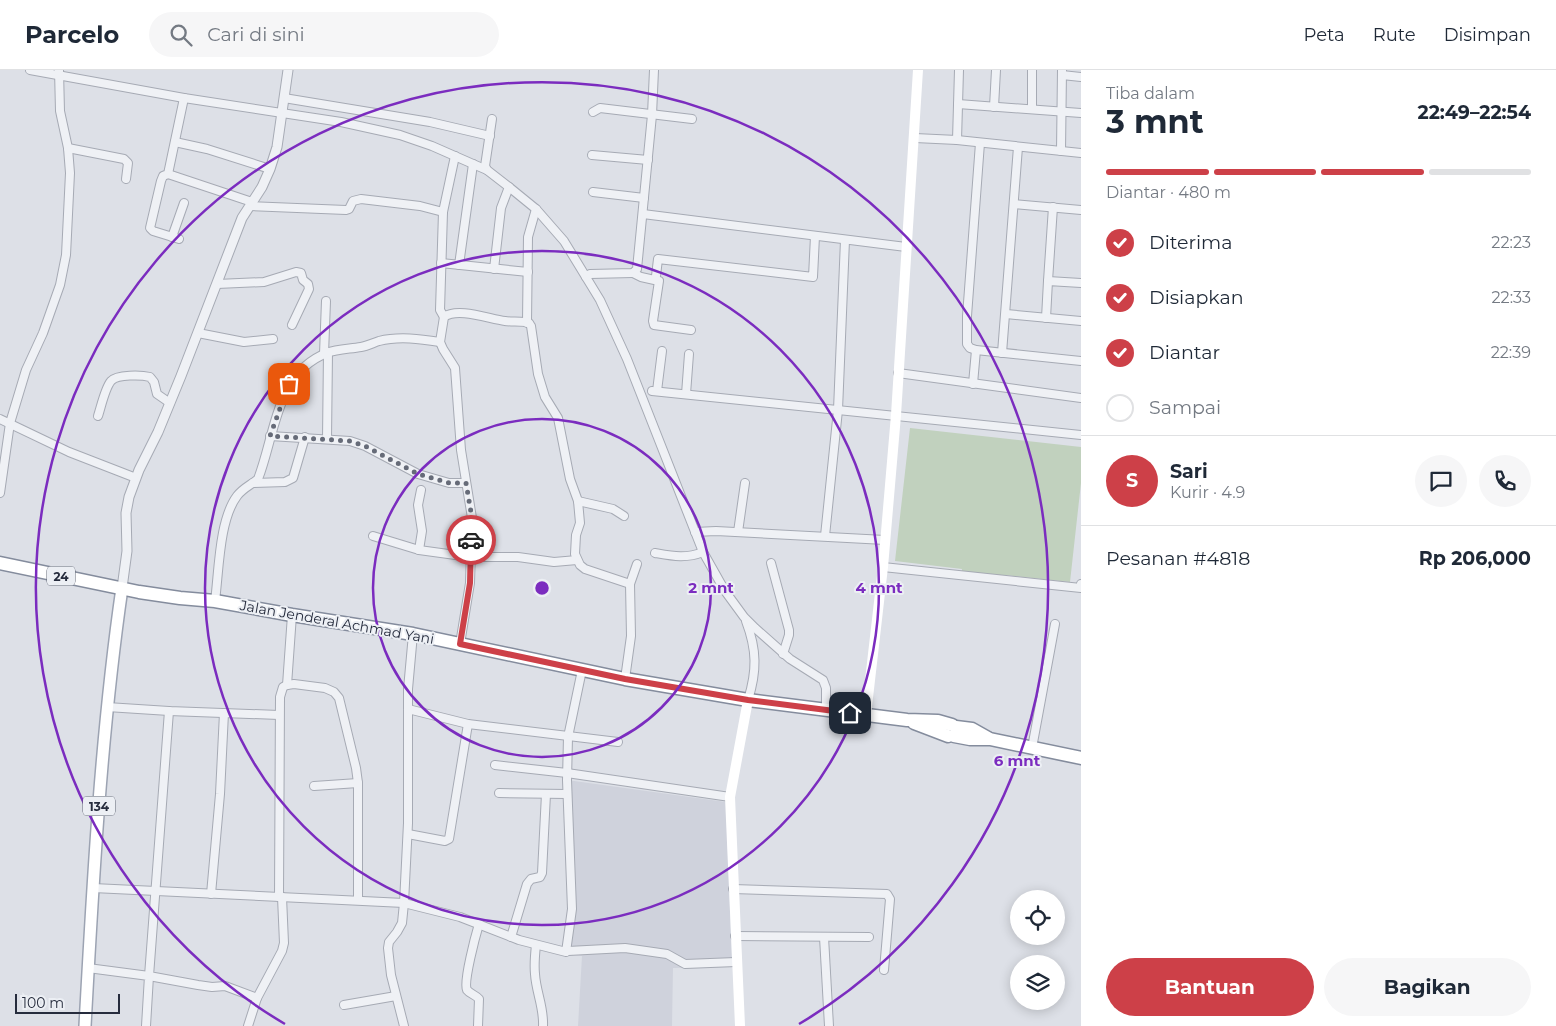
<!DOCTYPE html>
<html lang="id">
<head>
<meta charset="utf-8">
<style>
	body { margin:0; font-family:Montserrat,sans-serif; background:#f6f6f7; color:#1f2937; height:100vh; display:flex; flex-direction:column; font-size:19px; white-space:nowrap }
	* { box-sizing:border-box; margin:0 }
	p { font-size:16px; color:#747a83 }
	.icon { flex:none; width:28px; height:28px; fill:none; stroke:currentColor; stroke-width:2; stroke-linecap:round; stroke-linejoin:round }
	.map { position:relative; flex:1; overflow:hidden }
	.drawer { display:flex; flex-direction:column; background:#fff; width:475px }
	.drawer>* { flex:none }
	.controls { position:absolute; left:1010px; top:820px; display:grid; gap:10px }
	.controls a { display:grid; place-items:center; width:55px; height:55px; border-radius:50%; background:#fff; box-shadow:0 2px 12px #0003; font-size:25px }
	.scale { position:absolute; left:15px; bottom:12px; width:105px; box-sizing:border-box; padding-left:5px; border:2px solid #262c3d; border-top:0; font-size:14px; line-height:18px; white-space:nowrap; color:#262c3d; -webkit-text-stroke:4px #eceff4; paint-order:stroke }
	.pin { position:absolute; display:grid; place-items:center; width:42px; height:42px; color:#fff; margin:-21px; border-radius:10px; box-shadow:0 2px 8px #0006 }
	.courier { position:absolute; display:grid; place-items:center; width:50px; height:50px; margin:-25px; border:4px solid #cd4048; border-radius:50%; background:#fff; color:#222; box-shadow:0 1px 6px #0007 }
	.head em { font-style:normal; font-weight:700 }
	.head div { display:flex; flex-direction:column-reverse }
	.head { display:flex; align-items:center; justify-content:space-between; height:85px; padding:0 25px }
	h1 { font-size:32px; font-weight:700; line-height:38px }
	.bar { display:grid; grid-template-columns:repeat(4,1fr); gap:8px 5px; align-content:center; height:60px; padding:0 25px }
	.bar i { height:6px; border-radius:4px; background:#e0e1e3 }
	.bar .selected { background:#cd4048 }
	.bar p { grid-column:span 4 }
	.line { display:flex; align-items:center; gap:12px; padding:0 25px; border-top:1px solid #e0e1e3 }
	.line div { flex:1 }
	.round { display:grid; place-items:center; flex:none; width:52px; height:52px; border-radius:26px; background:#f6f6f7 }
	ol { padding:0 25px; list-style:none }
	li { display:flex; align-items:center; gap:15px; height:55px }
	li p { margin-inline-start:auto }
	li .icon { padding:5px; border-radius:50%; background:#cd4048; color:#fff; stroke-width:4 }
	li:last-child { color:#747a83 }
	li i { width:28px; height:28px; border:2px solid #e0e1e3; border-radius:50% }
	.primary-button { display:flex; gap:10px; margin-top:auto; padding:10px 25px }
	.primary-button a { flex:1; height:58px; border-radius:30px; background:#cd4048; color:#fff; font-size:20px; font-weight:700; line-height:58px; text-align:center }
	.primary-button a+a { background:#f6f6f7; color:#1f2937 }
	header { display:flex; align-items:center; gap:30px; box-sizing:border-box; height:70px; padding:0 25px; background:#fff; border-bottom:1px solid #e0e1e3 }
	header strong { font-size:24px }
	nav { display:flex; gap:28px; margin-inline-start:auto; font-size:18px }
	.search { width:350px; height:45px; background:#f6f6f7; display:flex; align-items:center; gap:12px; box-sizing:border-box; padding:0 18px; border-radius:28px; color:#747a83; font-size:19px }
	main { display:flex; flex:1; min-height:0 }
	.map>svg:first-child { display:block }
	.built { fill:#cfd2dc }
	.green { fill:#c1d1be }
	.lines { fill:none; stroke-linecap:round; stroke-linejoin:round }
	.minor-casing { stroke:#a6aab4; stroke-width:10 }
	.tertiary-casing { stroke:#a6aab4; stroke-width:11 }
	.primary-casing { stroke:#9ca3b2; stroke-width:14 }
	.trunk-casing { stroke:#848c9d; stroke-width:15 }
	.minor { stroke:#eff1f5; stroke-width:8 }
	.tertiary { stroke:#eff1f5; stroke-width:9 }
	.secondary { stroke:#fff; stroke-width:10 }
	.primary { stroke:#fff; stroke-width:11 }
	.trunk { stroke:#fff; stroke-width:12 }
	.done { stroke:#666b78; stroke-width:5; stroke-dasharray:0 9 }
	.route { stroke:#cd4048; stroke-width:6 }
	.ring { fill:none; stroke:#7b2cbf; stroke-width:2.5 }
	.labels { text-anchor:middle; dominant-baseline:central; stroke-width:4; stroke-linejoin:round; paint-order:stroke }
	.shield { fill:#eceff4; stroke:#616674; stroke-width:1 }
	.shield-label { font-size:12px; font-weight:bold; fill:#262c3d }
	.street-label { font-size:14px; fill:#262c3d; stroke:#eceff4 }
	.centre { fill:#7b2cbf; stroke:#eceff4; stroke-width:2.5 }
	.ring-label { font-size:15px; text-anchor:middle; font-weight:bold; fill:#7b2cbf; stroke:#eceff4; stroke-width:4; stroke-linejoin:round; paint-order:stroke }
</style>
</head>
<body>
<header>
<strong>Parcelo</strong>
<div class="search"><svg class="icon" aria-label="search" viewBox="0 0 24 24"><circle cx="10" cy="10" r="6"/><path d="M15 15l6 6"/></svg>Cari di sini</div>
<nav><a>Peta</a><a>Rute</a><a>Disimpan</a></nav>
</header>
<main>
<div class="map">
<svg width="1081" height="956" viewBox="0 0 1081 956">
	<rect width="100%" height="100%" fill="#dde0e7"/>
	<path class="built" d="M567 710 726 732 732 897 673 898 672 956H578L582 886 569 884Z"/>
	<path class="green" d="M910 358 1081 377V413L1070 512 1005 505 1004 512 961 507 962 499 895 491Z"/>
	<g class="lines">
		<defs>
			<g id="minor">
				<path d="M30 0 184 28 341 52 400 65 432 76 473 94 487 100 509 117 536 139 564 171 600 230 627 289 703 482 725 521 744 547 755 558 790 589 823 610 826 618V640"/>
				<path d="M1062 5 1081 7"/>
				<path d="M284 28 430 52 490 66"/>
				<path d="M958 34 1081 43"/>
				<path d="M994 37 996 0"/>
				<path d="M1032 39V0"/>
				<path d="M593 42 600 38 692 49"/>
				<path d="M915 68 957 70 1081 83"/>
				<path d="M957 70 959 0"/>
				<path d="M175 72 207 79 270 99"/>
				<path d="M980 73 967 246V274L970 278 976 280 1081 291"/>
				<path d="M68 78 124 89 128 93 126 109"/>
				<path d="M1061 81 1062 0"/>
				<path d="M592 85 648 90"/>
				<path d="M487 100 485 96 492 49"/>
				<path d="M168 104 252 132"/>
				<path d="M593 122 644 128"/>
				<path d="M1014 134 1081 140"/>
				<path d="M250 136 346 140 349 139 353 131 361 129 420 136 443 142"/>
				<path d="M643 144 906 177"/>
				<path d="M172 167 184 133"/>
				<path d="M179 169 153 161 150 158 161 111 163 106 168 104 184 28"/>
				<path d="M441 193 528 202"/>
				<path d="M459 195 473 94"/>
				<path d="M494 199 501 138 509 117"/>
				<path d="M633 203 641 207 659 211 653 251 654 255 691 260"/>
				<path d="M656 206 658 189 813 207 815 166"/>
				<path d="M586 207 590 204 633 203 637 199 652 45 654 0"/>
				<path d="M1048 211 1053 137"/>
				<path d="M217 214 264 212 296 202 301 203 303 210 308 214 309 219 292 255"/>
				<path d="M1006 244 1081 251"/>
				<path d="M444 247 440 240 443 142 455 86"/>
				<path d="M1046 248 1048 211 1081 213"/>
				<path d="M527 253 528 167 536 139"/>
				<path d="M198 263 244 272 273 269"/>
				<path d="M1002 283 1018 77"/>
				<path d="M324 284 326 231"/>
				<path d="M898 303 1081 328"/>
				<path d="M973 314 976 280"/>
				<path d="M652 321 1081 365"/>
				<path d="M657 321 662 281"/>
				<path d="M686 324 689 284"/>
				<path d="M98 346C101 337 105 318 111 311 117 304 142 305 150 307L154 312 157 324 170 333"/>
				<path d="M0 349 69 382 136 408"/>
				<path d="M270 366 350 371 365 376 418 404 449 413H466"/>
				<path d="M327 369 328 282"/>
				<path d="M253 413 285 412 293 408 305 367"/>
				<path d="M0 423 10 353 26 300 43 263 60 215 66 185 70 103 68 78 60 41 59 0"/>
				<path d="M578 431 613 439 624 446"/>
				<path d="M695 462 716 461 885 470"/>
				<path d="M738 462 745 413"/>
				<path d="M373 466 419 480 470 487H518L554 492 577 490"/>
				<path d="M825 466 838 340 845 170"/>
				<path d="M419 480 422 461 418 435 421 420"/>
				<path d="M655 483C672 486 686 489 703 482"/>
				<path d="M771 493 789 560V565L783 584"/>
				<path d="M883 497 1081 518V514"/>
				<path d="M630 514 637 494"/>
				<path d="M215 531C219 501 219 450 237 426 243 418 251 415 258 409 275 366 276 302 327 283 337 279 350 279 361 277 367 276 373 273 379 271 399 266 421 269 440 272"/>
				<path d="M746 551C757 580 757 601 748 630"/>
				<path d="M460 574 470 513 472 448 461 380 455 298 443 279 440 272 444 247C458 237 489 249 505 251 510 252 526 251 529 253 530 254 530 255 531 256L538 304 545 327 558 348 570 409 578 431 580 453 576 465 575 484 580 495 585 499 630 514 631 566 625 609"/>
				<path d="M287 615 292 545"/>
				<path d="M107 637 169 641 279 645"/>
				<path d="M408 639 468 654 618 672"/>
				<path d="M169 641 149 906 198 915 212 917 225 916 257 928"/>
				<path d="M1032 678 1055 554"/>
				<path d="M495 695 567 703 730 727"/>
				<path d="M314 716 358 713"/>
				<path d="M499 723 567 724"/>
				<path d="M408 764 445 771 449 769 468 654"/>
				<path d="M93 818 404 833 460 847 519 870 566 882 572 839 567 710 568 667 582 600"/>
				<path d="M733 819 887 824 890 829 884 900"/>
				<path d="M211 824 220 724 224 643"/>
				<path d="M279 827 280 627 283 617 287 615 294 614 325 618 334 622 339 628 356 698 358 713V830"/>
				<path d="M735 866 869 867"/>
				<path d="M511 867 527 814 531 809 540 807 542 803 546 724"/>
				<path d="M824 867 829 956"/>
				<path d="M536 875C535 884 534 894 535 904 536 922 544 937 543 956"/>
				<path d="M568 881 625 878 667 884 685 894 736 892"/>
				<path d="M88 898 149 906 146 956"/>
				<path d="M344 935 396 926"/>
				<path d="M248 956 257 928 282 881 284 873 282 827"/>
				<path d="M404 956 391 905 388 878 389 872 397 862 402 853 404 833 408 753V619L413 564"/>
				<path d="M478 956 479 929C476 925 470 924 467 920 463 912 476 864 479 854"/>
			</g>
			<path id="tertiary" d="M122 518 127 481 126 443 129 427 139 400 158 362 181 306 242 148 262 117 270 99 277 77 288 0"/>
			<path id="primary" d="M85 956C93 810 101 663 122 518"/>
			<g id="trunk">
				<path d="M0 493 139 522 180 528 215 531 292 545 413 564 625 609 748 630 907 650 938 651 952 655"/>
				<path d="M914 653 948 666"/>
				<path d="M956 657 972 659 988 668"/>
				<path d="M954 666 970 669H990L1081 688"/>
			</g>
		</defs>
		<use href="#minor" class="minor-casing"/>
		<use href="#tertiary" class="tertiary-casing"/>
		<use href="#primary" class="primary-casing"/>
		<use href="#trunk" class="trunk-casing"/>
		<use href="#minor" class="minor"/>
		<use href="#tertiary" class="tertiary"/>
		<g class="secondary">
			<path d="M866 645 883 497 896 345 918 0"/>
			<path d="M740 956 730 727 748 630"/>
		</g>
		<use href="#primary" class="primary"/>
		<use href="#trunk" class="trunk"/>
	</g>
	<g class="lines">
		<path class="done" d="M289 314 270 366 350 371 365 376 418 404 449 413H466L472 448 471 470"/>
		<path class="route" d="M471 470 470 513 460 574 625 609 748 630 850 643"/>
	</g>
	<g class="ring">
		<circle cx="542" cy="518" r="169"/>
		<circle cx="542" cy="518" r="337"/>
		<path d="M285 954A506 506 0 1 1 799 954"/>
	</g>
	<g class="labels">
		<g class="shield">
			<rect x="47" y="496.5" width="28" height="19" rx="4"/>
			<rect x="83" y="726.5" width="32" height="19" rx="4"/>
		</g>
		<g class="shield-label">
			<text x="61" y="506">24</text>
			<text x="99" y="736">134</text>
		</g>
		<g class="street-label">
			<text transform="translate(337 552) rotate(10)">Jalan Jenderal Achmad Yani</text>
		</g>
	</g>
	<circle cx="542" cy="518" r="8" class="centre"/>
	<g class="ring-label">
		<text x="711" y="523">2 mnt</text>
		<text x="879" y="523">4 mnt</text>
		<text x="1017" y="696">6 mnt</text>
	</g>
</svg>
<div class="controls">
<a><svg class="icon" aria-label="locate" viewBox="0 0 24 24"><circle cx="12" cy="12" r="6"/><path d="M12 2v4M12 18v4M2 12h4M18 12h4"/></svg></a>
<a><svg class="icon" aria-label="layers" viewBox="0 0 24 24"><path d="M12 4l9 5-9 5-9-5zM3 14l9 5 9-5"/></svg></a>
</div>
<div class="scale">100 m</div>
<div class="pin" style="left:289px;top:314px;background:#ea580c"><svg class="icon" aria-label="bag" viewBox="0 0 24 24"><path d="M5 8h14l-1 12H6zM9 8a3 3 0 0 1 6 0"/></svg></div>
<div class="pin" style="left:850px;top:643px;background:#1f2937"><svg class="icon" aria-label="home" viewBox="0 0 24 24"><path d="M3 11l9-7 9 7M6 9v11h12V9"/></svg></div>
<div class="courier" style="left:471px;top:470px"><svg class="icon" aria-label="car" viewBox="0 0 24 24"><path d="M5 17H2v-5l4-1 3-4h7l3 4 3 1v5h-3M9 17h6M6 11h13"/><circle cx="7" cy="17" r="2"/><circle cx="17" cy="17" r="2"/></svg></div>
</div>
<section class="drawer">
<div class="head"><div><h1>3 mnt</h1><p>Tiba dalam</p></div><em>22:49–22:54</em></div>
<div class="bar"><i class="selected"></i><i class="selected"></i><i class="selected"></i><i></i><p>Diantar · 480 m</p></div>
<ol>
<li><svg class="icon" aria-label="check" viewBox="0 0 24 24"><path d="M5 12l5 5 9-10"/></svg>Diterima<p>22:23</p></li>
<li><svg class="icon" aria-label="check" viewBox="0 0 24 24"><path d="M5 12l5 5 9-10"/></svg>Disiapkan<p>22:33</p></li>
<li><svg class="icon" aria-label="check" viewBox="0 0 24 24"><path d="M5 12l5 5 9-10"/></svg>Diantar<p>22:39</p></li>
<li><i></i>Sampai</li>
</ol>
<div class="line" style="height:90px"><b class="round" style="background:#cd4048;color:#fff">S</b><div><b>Sari</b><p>Kurir · 4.9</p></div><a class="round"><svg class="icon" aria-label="chat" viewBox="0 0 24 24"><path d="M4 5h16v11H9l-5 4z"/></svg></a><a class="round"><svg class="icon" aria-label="phone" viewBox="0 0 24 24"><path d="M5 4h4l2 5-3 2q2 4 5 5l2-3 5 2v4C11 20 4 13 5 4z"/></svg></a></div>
<div class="line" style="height:65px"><div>Pesanan #4818</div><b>Rp 206,000</b></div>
<div class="primary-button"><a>Bantuan</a><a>Bagikan</a></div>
</section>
</main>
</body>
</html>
